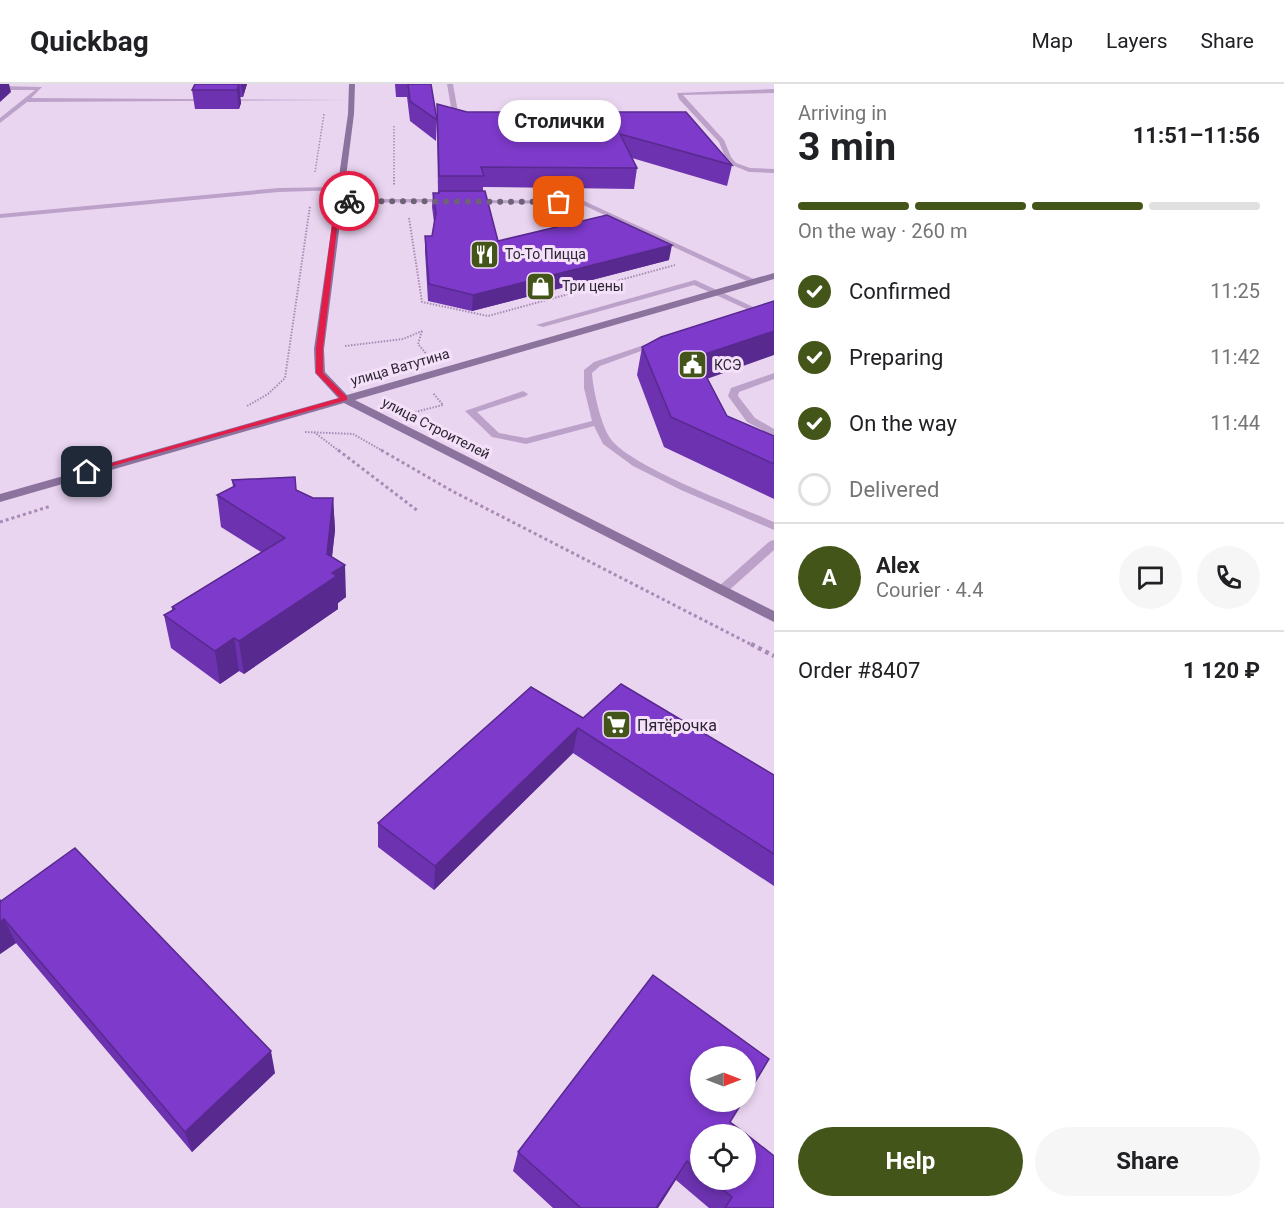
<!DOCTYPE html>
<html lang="en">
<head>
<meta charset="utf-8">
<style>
	body { margin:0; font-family:Roboto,sans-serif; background:#f6f6f6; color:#202124; height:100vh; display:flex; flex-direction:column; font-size:22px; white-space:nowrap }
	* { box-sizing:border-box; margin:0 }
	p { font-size:20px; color:#757577 }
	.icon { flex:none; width:33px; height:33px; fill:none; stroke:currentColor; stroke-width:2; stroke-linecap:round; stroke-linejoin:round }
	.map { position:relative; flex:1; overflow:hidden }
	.details { display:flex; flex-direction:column; background:#fff; width:510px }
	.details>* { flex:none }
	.needle { width:39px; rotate:90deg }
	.buttons { position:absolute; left:690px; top:962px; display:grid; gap:12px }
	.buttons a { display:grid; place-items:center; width:66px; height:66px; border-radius:50%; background:#fff; box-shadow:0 3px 9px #0003; font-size:30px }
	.pin { position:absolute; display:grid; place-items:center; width:51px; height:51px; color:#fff; margin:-26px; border-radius:12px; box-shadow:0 3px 9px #0006 }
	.courier { position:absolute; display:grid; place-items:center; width:60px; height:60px; margin:-30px; border:4px solid #e11d48; border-radius:50%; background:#fff; color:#222; box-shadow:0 2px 8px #0007 }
	.bubble { position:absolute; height:42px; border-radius:21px; background:#fff; box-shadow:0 3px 9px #0003; font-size:20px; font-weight:700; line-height:42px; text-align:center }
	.headline em { font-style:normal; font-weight:700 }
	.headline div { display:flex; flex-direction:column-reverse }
	.headline { display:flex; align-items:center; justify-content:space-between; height:102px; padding:0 24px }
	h1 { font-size:39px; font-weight:700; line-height:45px }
	.bar { display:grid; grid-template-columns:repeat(4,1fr); gap:9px 6px; align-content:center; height:72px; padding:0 24px }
	.bar i { height:8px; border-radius:4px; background:#e0e0e0 }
	.bar .current { background:#445519 }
	.bar p { grid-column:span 4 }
	.line { display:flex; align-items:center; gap:15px; padding:0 24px; border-top:2px solid #e0e0e0 }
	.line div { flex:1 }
	.round { display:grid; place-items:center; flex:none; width:63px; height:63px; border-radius:32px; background:#f6f6f6 }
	ol { padding:0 24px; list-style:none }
	li { display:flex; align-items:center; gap:18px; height:66px }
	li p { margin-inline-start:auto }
	li .icon { padding:6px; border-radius:50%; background:#445519; color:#fff; stroke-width:4 }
	li:last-child { color:#757577 }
	li i { width:33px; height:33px; border:3px solid #e0e0e0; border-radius:50% }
	.primary-button { display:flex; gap:12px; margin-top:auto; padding:12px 24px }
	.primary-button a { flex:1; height:69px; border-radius:36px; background:#445519; color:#fff; font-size:24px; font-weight:700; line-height:69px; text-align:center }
	.primary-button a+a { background:#f6f6f6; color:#202124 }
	header { display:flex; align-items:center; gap:36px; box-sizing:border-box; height:84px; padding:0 30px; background:#fff; border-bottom:2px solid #e0e0e0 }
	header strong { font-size:28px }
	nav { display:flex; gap:33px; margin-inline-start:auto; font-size:21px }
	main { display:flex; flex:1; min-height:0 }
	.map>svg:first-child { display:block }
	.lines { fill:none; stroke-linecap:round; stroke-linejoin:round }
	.path-far3 { stroke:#a78bb5; stroke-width:1.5; stroke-dasharray:1.5 1.5; stroke-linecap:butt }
	.path-far2 { stroke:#a78bb5; stroke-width:2; stroke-dasharray:1.5 1.5; stroke-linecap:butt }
	.path-far1 { stroke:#a78bb5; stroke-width:3; stroke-dasharray:3 3; stroke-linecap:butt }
	.path { stroke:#a78bb5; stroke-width:4.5; stroke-dasharray:4 4; stroke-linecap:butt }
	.lane { fill:#bca1c9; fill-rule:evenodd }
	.secondary { fill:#8b739d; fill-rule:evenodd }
	.wall { fill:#6c32af; fill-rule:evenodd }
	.shaded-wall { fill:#58298e }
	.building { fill:#7e3acb; stroke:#58298e; stroke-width:1.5 }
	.route { fill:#e11d48 }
	.done { stroke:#6e6276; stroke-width:6; stroke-dasharray:0 10.8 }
	.labels { text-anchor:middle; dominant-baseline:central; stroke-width:6; stroke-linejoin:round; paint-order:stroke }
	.far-poi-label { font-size:14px; fill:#2c2433; stroke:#f4e1f9; text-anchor:start }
	.far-street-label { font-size:14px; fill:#2c2433; stroke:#f4e1f9 }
	.poi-label { font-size:16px; fill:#2c2433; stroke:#f4e1f9; text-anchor:start }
</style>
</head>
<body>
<header>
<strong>Quickbag</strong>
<nav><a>Map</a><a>Layers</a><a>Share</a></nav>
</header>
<main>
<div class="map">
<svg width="774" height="1124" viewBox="0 0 774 1124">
	<rect width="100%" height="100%" fill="#ead5f1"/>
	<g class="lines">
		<g class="path-far3">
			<path d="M394 42V95"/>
			<path d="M315 88 324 30"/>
		</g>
		<g class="path-far2">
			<path d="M394 93V101"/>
			<path d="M409 134 422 218 488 232 675 181"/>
			<path d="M422 247 418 260 429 273"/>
			<path d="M345 262 403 255 422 247"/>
			<path d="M247 322 268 310 285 294 310 122"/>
			<path d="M415 328 443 321 433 309"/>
			<path d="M305 348 353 350 383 367"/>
			<path d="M314 348 339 367"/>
		</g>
		<g class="path-far1">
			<path d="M338 366 418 427"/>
			<path d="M381 366 452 407 754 562"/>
			<path d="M0 438 51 422"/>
		</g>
		<path class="path" d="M751 560 774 572"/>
		<g class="lane">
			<path d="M447 0H453L459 34 465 36V38L453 35Z"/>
			<path d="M0 2 42 3 31 14 354 16 27 18 0 39V34L35 6H0Z"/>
			<path d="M774 5V9L683 11 724 56 731 73 736 79 750 84 774 85V89L749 88 732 81 725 73 719 58 679 15 677 9Z"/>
			<path d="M339 103 341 106 279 108 0 134V130L279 104Z"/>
			<path d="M449 115 451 118 337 119 334 117 337 115Z"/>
			<path d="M471 116 584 117 758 197 751 199 581 120 469 119Z"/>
			<path d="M695 196 762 227 755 229 694 201 543 243 536 241Z"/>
			<path d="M656 257 663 259 600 282 592 289C593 306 601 341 610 354 630 383 738 422 774 438V446L681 406 633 382 603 360 594 342 526 360 492 353 465 327 523 307 528 310 526 312 477 328 499 349 526 354 592 337 584 304V286L594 278Z"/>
			<path d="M774 289V295L739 308 738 312 755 334 774 345V352L747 338 728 312 731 304Z"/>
			<path d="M774 456V466L726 509H718L716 506 718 503 770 457Z"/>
		</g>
		<path class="secondary" d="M349 0H355L354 30 324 265 325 288 347 311 774 189V195L355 316 774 527V538L344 319 0 418V410L338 314 315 289 314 265 348 30Z"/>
	</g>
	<g class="wall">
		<path d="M195 0H247L243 13H240L241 19 239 25H195L192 6Z"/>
		<path d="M395 0H431L437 36 436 57 410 37 407 13H396Z"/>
		<path d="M437 20 467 28H686L732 81 727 102 632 74 637 84 634 105 483 103V107L498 157 669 176 472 227 428 217 425 167V152H432L434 138 432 123 433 109H438L437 38Z"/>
		<path d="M642 263 708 295 727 332 774 352V415L664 363 637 291Z"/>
		<path d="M232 396 296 406 313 414H333L335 446 332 473 346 513 338 519V525L244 590 239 587 220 600 171 564 164 531 172 526V523L261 468 221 443 217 411 233 403Z"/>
		<path d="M583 634 774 691V802L573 669 434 806 378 763V739Z"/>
		<path d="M0 816 275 989 192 1068 16 859 0 870Z"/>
		<path d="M730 1038 774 1124H709L676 1096 658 1124H553L513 1087 518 1068ZM700 1050 746 1095H700Z"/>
	</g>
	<g class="shaded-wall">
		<path d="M0 0H9L11 8 0 18Z"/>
		<path d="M239 0 241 19 239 25 237 6Z"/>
		<path d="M241 0H247L243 13Z"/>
		<path d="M672 161 669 176 472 227 473 211Z"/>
		<path d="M774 247V271L690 301 696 273Z"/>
		<path d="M333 414 335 446 329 498 332 489 345 481 346 513 338 519V525L244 590 239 557Z"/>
		<path d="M234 554 239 587 220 600 215 567Z"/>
		<path d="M578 644 573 669 434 806 435 782Z"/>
		<path d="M4 835 16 859 0 870V838Z"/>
		<path d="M271 967 275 989 192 1068 185 1048Z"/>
		<path d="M687 1077 658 1124H656Z"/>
	</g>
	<g class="building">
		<path d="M195 0H239L237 6H192Z"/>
		<path d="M408 0H431L437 36 410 17Z"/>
		<path d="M437 20 467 28H686L732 81 620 50 637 84 481 83 484 92H439Z"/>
		<path d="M439 107H485L498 157 607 131 672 161 473 211 429 200 425 152H432L436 129 433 109H439Z"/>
		<path d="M774 217V247L696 273 727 332 774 352V380L671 333 642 263 661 253Z"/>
		<path d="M295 393 296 406 313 414H333L327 470 345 481 332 489 337 492 239 557 234 554 215 567 164 531 175 525 172 523 285 454 217 411 235 402 232 396Z"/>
		<path d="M621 600 774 691V770L578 644 435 782 378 739 531 603 583 634Z"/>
		<path d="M75 764 271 967 185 1048 4 835 0 838V816L1 817Z"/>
		<path d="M653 891 769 975 746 1013V972H700V1017H743L730 1038 746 1050H700V1088L687 1077 656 1124H581L518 1068Z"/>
		<path d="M746 1050 774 1072V1124H725L732 1113 709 1095H746Z"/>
	</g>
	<path class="route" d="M337 116 351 117 340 119 323 264V289L347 313V316L84 390V387L340 314 316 289V264L335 117Z"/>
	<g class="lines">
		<path class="done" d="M349 117 559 118"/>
	</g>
	<defs>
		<symbol id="restaurant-square" viewBox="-11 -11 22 22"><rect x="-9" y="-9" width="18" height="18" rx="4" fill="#445519" stroke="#f4e1f9"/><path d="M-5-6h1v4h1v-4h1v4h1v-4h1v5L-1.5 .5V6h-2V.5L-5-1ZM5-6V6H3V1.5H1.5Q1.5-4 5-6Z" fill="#fff"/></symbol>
		<symbol id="shop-square" viewBox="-11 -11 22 22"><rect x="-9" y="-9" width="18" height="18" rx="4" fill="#445519" stroke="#f4e1f9"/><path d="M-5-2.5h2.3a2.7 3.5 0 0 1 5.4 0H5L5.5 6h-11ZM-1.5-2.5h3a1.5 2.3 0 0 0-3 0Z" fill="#fff"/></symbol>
		<symbol id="civic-square" viewBox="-11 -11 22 22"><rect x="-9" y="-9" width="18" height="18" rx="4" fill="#445519" stroke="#f4e1f9"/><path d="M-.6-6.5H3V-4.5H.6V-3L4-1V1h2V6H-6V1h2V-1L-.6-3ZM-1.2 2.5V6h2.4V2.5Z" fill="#fff"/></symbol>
		<symbol id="supermarket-square" viewBox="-11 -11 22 22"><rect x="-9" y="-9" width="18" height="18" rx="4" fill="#445519" stroke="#f4e1f9"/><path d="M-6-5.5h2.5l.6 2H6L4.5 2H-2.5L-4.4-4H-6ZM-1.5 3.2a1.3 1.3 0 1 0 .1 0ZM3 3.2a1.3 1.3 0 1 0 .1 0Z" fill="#fff"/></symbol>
	</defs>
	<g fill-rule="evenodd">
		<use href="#restaurant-square" x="468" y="154" width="33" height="33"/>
		<use href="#shop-square" x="524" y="186" width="33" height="33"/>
		<use href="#civic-square" x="676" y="264" width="33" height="33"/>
		<use href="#supermarket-square" x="600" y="624" width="33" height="33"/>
	</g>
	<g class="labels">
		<g class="far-poi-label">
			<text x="505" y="170">То-То Пицца</text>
			<text x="562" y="202">Три цены</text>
			<text x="714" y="281">КСЭ</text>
		</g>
		<g class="far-street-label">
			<text transform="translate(400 283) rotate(-16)">улица Ватутина</text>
			<text transform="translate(436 344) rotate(27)">улица Строителей</text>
		</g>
		<g class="poi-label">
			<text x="637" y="641">Пятёрочка</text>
		</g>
	</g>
</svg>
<div class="buttons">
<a><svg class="needle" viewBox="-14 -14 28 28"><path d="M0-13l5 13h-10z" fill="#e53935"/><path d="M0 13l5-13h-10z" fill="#757577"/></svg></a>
<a><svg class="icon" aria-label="locate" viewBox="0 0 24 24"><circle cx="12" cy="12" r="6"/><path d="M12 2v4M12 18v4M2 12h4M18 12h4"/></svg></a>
</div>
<div class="pin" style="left:559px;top:118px;background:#ea580c"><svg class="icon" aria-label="bag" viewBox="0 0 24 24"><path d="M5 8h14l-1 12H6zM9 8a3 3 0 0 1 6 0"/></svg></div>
<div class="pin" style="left:87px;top:388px;background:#1f2937"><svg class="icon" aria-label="home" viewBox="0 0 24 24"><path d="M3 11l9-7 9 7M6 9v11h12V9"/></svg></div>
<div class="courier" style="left:349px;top:117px"><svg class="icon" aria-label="bike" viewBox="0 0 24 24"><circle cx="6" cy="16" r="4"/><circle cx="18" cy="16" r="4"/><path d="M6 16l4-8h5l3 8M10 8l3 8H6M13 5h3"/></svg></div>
<div class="bubble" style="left:498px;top:16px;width:123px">Столички</div>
</div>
<section class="details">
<div class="headline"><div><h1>3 min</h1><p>Arriving in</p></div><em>11:51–11:56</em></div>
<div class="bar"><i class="current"></i><i class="current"></i><i class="current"></i><i></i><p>On the way · 260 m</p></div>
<ol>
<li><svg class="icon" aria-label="check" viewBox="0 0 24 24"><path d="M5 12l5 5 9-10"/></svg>Confirmed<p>11:25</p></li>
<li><svg class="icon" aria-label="check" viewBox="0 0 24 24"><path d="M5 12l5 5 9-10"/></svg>Preparing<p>11:42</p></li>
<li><svg class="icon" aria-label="check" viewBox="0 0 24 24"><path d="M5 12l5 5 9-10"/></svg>On the way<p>11:44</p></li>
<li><i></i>Delivered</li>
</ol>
<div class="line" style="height:108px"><b class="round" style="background:#445519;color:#fff">A</b><div><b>Alex</b><p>Courier · 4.4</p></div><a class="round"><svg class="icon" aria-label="chat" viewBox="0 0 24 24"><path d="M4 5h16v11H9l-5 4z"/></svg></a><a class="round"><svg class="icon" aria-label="phone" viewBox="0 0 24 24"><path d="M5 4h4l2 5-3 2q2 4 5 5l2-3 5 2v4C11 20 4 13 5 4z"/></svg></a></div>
<div class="line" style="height:78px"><div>Order #8407</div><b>1 120 ₽</b></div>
<div class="primary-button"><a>Help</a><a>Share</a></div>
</section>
</main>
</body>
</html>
